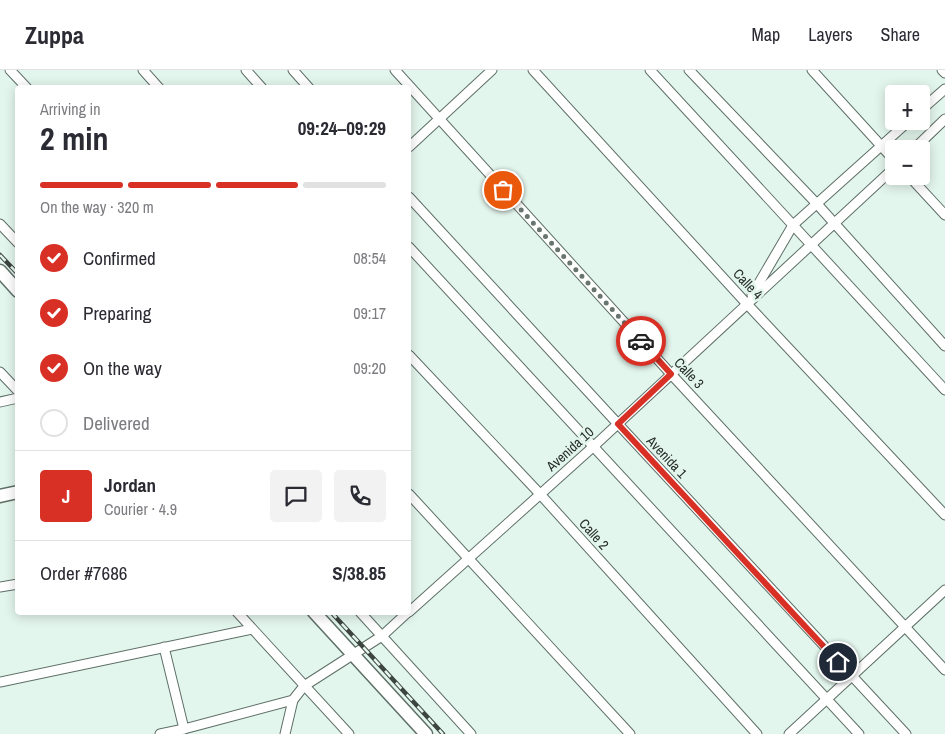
<!DOCTYPE html>
<html lang="en">
<head>
<meta charset="utf-8">
<style>
	body { margin:0; font-family:"Archivo Narrow",sans-serif; background:#f2f2f3; color:#2b2b33; height:100vh; display:flex; flex-direction:column; font-size:19px; white-space:nowrap }
	* { box-sizing:border-box; margin:0 }
	p { font-size:16px; color:#7c7c81 }
	.icon { flex:none; width:28px; height:28px; fill:none; stroke:currentColor; stroke-width:2; stroke-linecap:round; stroke-linejoin:round }
	.map { position:relative; flex:1; overflow:hidden }
	.sheet { position:absolute; left:15px; top:15px; width:396px; height:530px; display:flex; flex-direction:column; background:#fff; border-radius:5px; box-shadow:0 2px 12px #0003 }
	.sheet>* { flex:none }
	.fabs { position:absolute; left:885px; top:15px; display:grid; gap:10px }
	.fabs a { display:grid; place-items:center; width:45px; height:45px; border-radius:5px; background:#fff; box-shadow:0 2px 12px #0003; font-size:25px }
	.pin { position:absolute; display:grid; place-items:center; width:42px; height:42px; color:#fff; margin:-21px; border:2px solid #fff; border-radius:50%; box-shadow:0 1px 5px #0007 }
	.courier { position:absolute; display:grid; place-items:center; width:50px; height:50px; margin:-25px; border:4px solid #d93025; border-radius:50%; background:#fff; color:#222; box-shadow:0 1px 6px #0007 }
	.headline em { font-style:normal; font-weight:700 }
	.headline div { display:flex; flex-direction:column-reverse }
	.headline { display:flex; align-items:center; justify-content:space-between; height:85px; padding:0 25px }
	h1 { font-size:32px; font-weight:700; line-height:38px }
	.bar { display:grid; grid-template-columns:repeat(4,1fr); gap:8px 5px; align-content:center; height:60px; padding:0 25px }
	.bar i { height:6px; border-radius:4px; background:#e1e1e2 }
	.bar .selected { background:#d93025 }
	.bar p { grid-column:span 4 }
	.line { display:flex; align-items:center; gap:12px; padding:0 25px; border-top:1px solid #e1e1e2 }
	.line div { flex:1 }
	.round { display:grid; place-items:center; flex:none; width:52px; height:52px; border-radius:5px; background:#f2f2f3 }
	ol { padding:0 25px; list-style:none }
	li { display:flex; align-items:center; gap:15px; height:55px }
	li p { margin-inline-start:auto }
	li .icon { padding:5px; border-radius:50%; background:#d93025; color:#fff; stroke-width:4 }
	li:last-child { color:#7c7c81 }
	li i { width:28px; height:28px; border:2px solid #e1e1e2; border-radius:50% }
	header { display:flex; align-items:center; gap:30px; box-sizing:border-box; height:70px; padding:0 25px; background:#fff; border-bottom:1px solid #e1e1e2 }
	header strong { font-size:24px }
	nav { display:flex; gap:28px; margin-inline-start:auto; font-size:18px }
	.map>svg:first-child { display:block }
	.lines { fill:none; stroke-linecap:round; stroke-linejoin:round }
	.street-casing { stroke:#5e6f67; stroke-width:11 }
	.secondary-casing { stroke:#5e6f67; stroke-width:15 }
	.street { stroke:#fff; stroke-width:9 }
	.secondary { stroke:#fff; stroke-width:12 }
	.rail-casing { stroke:#3d4541; stroke-width:4.5 }
	.rail { stroke:#e3f6ed; stroke-width:2.5; stroke-dasharray:8; stroke-linecap:butt }
	.done { stroke:#69756f; stroke-width:5; stroke-dasharray:0 9 }
	.route { stroke:#d93025; stroke-width:6 }
	.labels { text-anchor:middle; dominant-baseline:central; stroke-width:5; stroke-linejoin:round; paint-order:stroke }
	.street-label { font-size:14px; fill:#282f2b; stroke:#e3f6ed }
</style>
</head>
<body>
<header>
<strong>Zuppa</strong>
<nav><a>Map</a><a>Layers</a><a>Share</a></nav>
</header>
<div class="map">
<svg width="945" height="664" viewBox="0 0 945 664">
	<rect width="100%" height="100%" fill="#e3f6ed"/>
	<g class="lines">
		<defs>
			<g id="street">
				<path d="M10 0 27 18"/>
				<path d="M143 0 159 18"/>
				<path d="M246 0 262 18"/>
				<path d="M293 0 309 18"/>
				<path d="M395 0 671 304 945 600"/>
				<path d="M533 0 747 234 945 445"/>
				<path d="M650 0 945 320"/>
				<path d="M689 0 817 134 945 276"/>
				<path d="M812 0 894 90"/>
				<path d="M942 0 945 3"/>
				<path d="M921 40 945 19"/>
				<path d="M409 77 492 0"/>
				<path d="M914 79 945 49"/>
				<path d="M909 106 945 145"/>
				<path d="M409 127 618 354 906 664"/>
				<path d="M0 154 18 173"/>
				<path d="M409 177 859 664"/>
				<path d="M752 225 793 155 909 51"/>
				<path d="M409 285 540 424 757 664"/>
				<path d="M0 302 18 321"/>
				<path d="M0 332 18 328"/>
				<path d="M409 424 630 664"/>
				<path d="M0 517 18 514"/>
				<path d="M237 542 349 664"/>
				<path d="M360 542 471 664"/>
				<path d="M409 542 594 376 894 98"/>
				<path d="M164 577 184 659"/>
				<path d="M0 612 252 559"/>
				<path d="M160 664 184 659 293 630 304 616 382 566 408 542"/>
				<path d="M285 664 293 630"/>
				<path d="M789 664 945 520"/>
			</g>
			<g id="secondary">
				<path d="M0 201 18 221"/>
				<path d="M0 426 18 422"/>
				<path d="M314 542 426 664"/>
			</g>
		</defs>
		<use href="#street" class="street-casing"/>
		<use href="#secondary" class="secondary-casing"/>
		<use href="#street" class="street"/>
		<use href="#secondary" class="secondary"/>
		<defs>
			<g id="rail">
				<path d="M0 185 18 204"/>
				<path d="M331 542 443 664"/>
			</g>
		</defs>
		<use href="#rail" class="rail-casing"/>
		<use href="#rail" class="rail"/>
	</g>
	<g class="lines">
		<path class="done" d="M503 120 641 271"/>
		<path class="route" d="M641 271 671 304 618 354 838 592"/>
	</g>
	<g class="labels">
		<g class="street-label">
			<text transform="translate(748 214) rotate(47)">Calle 4</text>
			<text transform="translate(689 303) rotate(47)">Calle 3</text>
			<text transform="translate(570 379) rotate(-42)">Avenida 10</text>
			<text transform="translate(667 387) rotate(47)">Avenida 1</text>
			<text transform="translate(594 464) rotate(48)">Calle 2</text>
		</g>
	</g>
</svg>
<div class="fabs">
<a>+</a>
<a>−</a>
</div>
<div class="pin" style="left:503px;top:120px;background:#ea580c"><svg class="icon" aria-label="bag" viewBox="0 0 24 24"><path d="M5 8h14l-1 12H6zM9 8a3 3 0 0 1 6 0"/></svg></div>
<div class="pin" style="left:838px;top:592px;background:#1f2937"><svg class="icon" aria-label="home" viewBox="0 0 24 24"><path d="M3 11l9-7 9 7M6 9v11h12V9"/></svg></div>
<div class="courier" style="left:641px;top:271px"><svg class="icon" aria-label="car" viewBox="0 0 24 24"><path d="M5 17H2v-5l4-1 3-4h7l3 4 3 1v5h-3M9 17h6M6 11h13"/><circle cx="7" cy="17" r="2"/><circle cx="17" cy="17" r="2"/></svg></div>
<section class="sheet">
<div class="headline"><div><h1>2 min</h1><p>Arriving in</p></div><em>09:24–09:29</em></div>
<div class="bar"><i class="selected"></i><i class="selected"></i><i class="selected"></i><i></i><p>On the way · 320 m</p></div>
<ol>
<li><svg class="icon" aria-label="check" viewBox="0 0 24 24"><path d="M5 12l5 5 9-10"/></svg>Confirmed<p>08:54</p></li>
<li><svg class="icon" aria-label="check" viewBox="0 0 24 24"><path d="M5 12l5 5 9-10"/></svg>Preparing<p>09:17</p></li>
<li><svg class="icon" aria-label="check" viewBox="0 0 24 24"><path d="M5 12l5 5 9-10"/></svg>On the way<p>09:20</p></li>
<li><i></i>Delivered</li>
</ol>
<div class="line" style="height:90px"><b class="round" style="background:#d93025;color:#fff">J</b><div><b>Jordan</b><p>Courier · 4.9</p></div><a class="round"><svg class="icon" aria-label="chat" viewBox="0 0 24 24"><path d="M4 5h16v11H9l-5 4z"/></svg></a><a class="round"><svg class="icon" aria-label="phone" viewBox="0 0 24 24"><path d="M5 4h4l2 5-3 2q2 4 5 5l2-3 5 2v4C11 20 4 13 5 4z"/></svg></a></div>
<div class="line" style="height:65px"><div>Order #7686</div><b>S/38.85</b></div>
</section>
</div>
</body>
</html>
